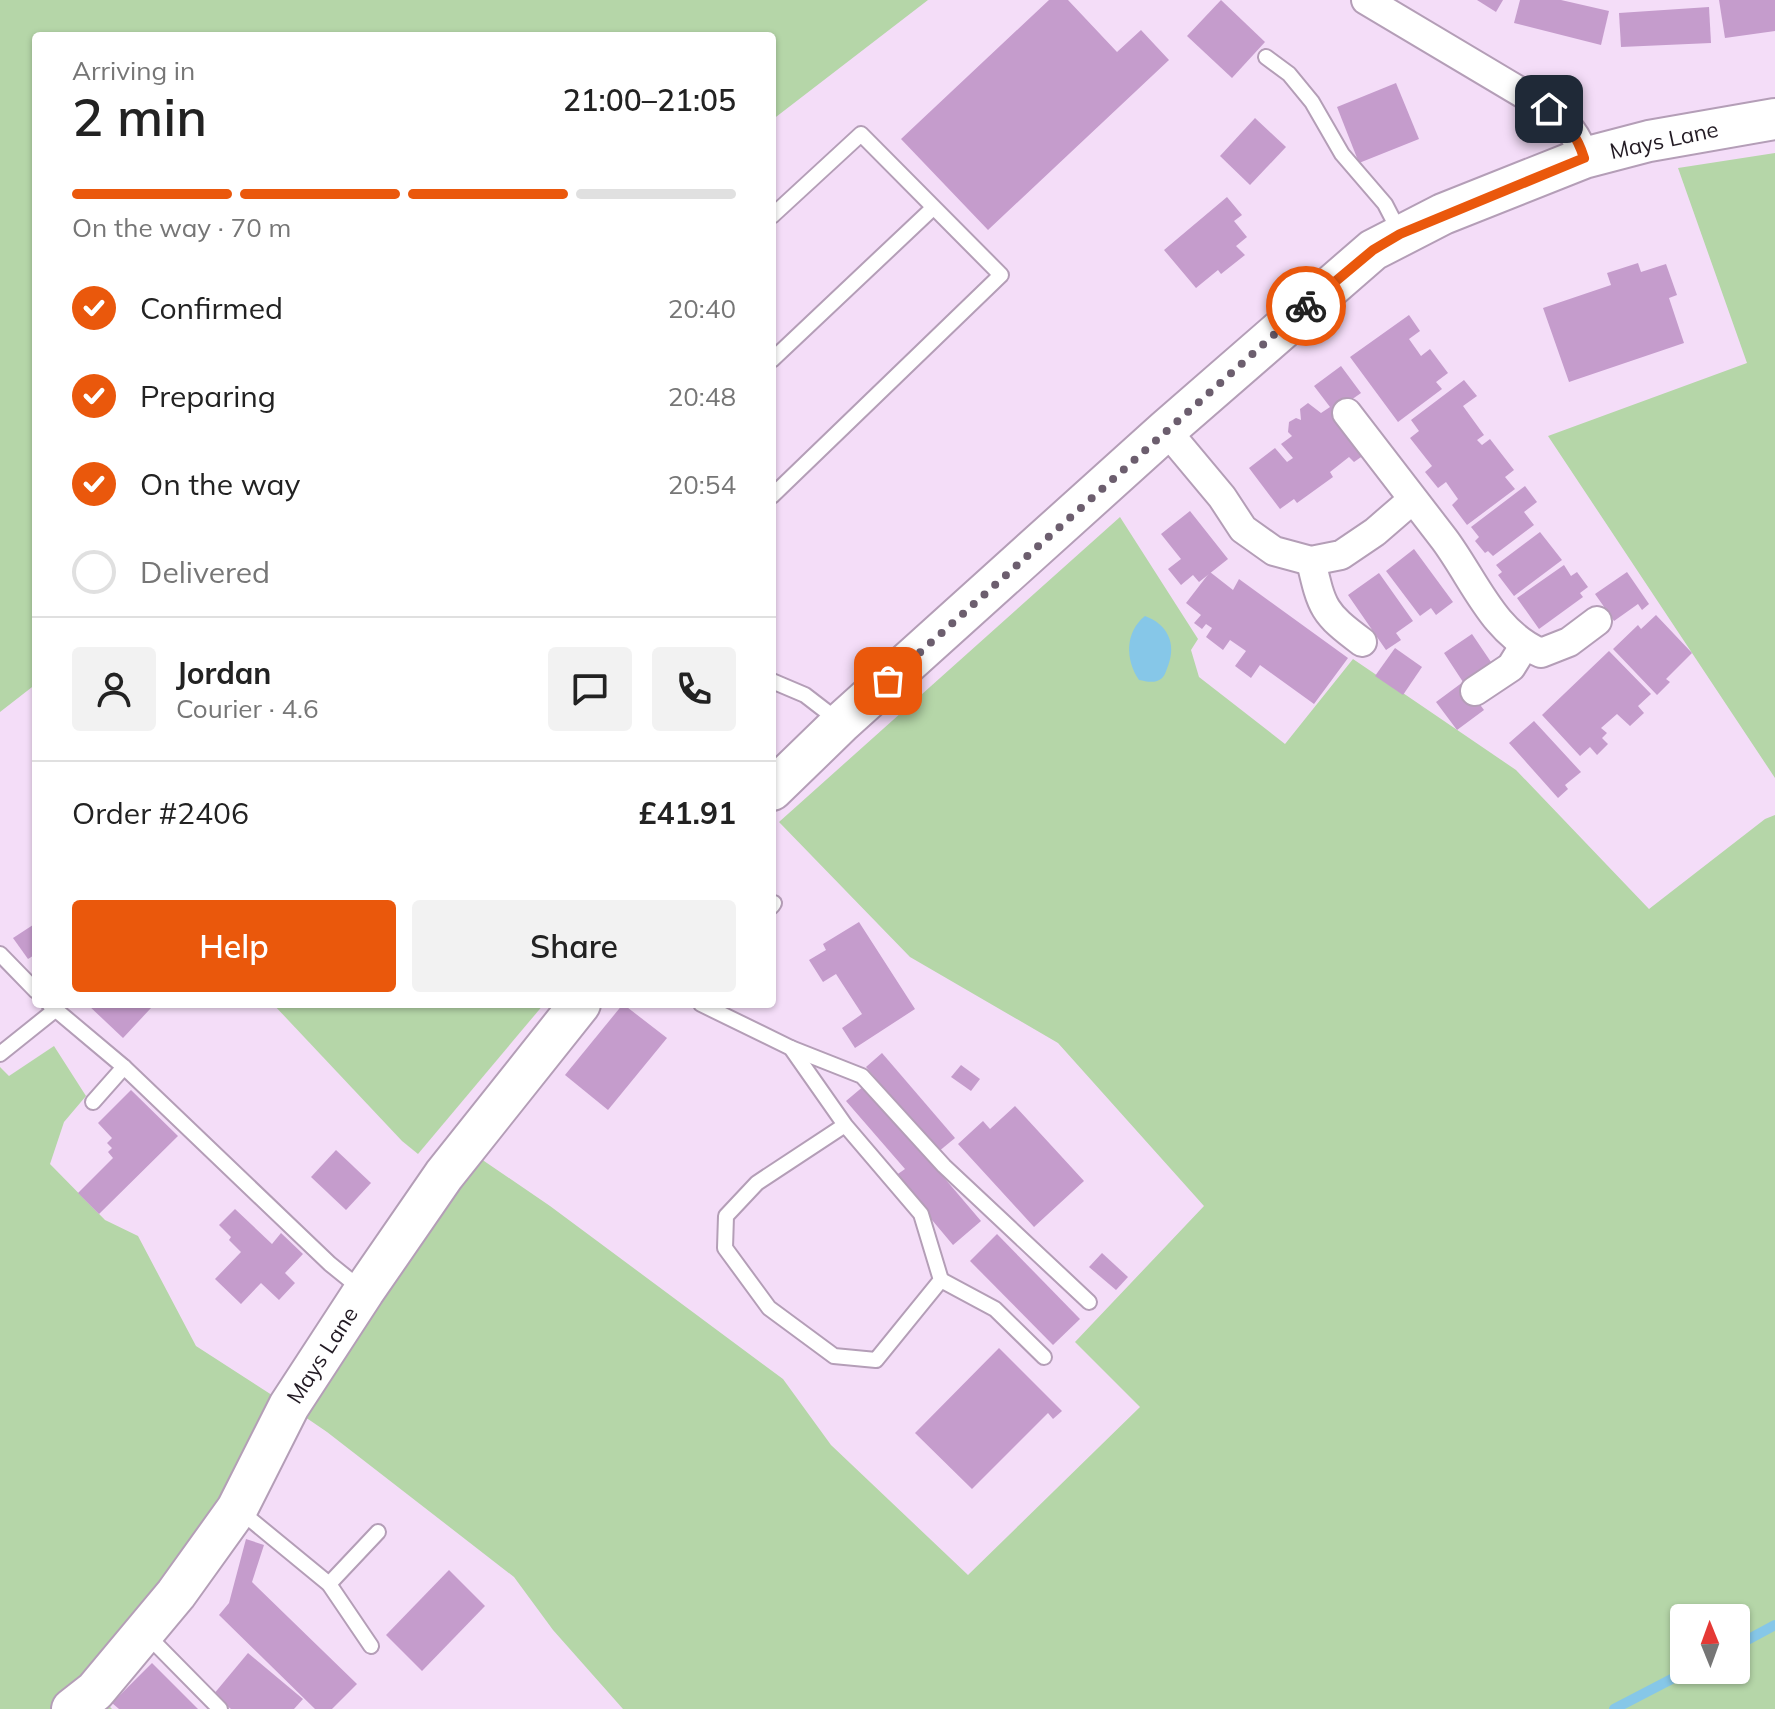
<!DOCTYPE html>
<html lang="en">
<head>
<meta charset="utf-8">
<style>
	body { margin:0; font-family:Mulish,sans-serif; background:#f2f2f2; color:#222; height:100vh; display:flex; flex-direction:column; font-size:30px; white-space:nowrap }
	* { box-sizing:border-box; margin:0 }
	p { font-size:26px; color:#767676 }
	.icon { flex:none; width:44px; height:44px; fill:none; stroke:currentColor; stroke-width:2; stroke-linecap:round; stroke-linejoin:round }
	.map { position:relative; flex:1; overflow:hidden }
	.details { position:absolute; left:32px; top:32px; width:744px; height:976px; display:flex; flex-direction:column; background:#fff; border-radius:8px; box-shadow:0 2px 6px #0004 }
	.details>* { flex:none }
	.needle { width:52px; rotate:359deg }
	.tools { position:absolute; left:1670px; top:1604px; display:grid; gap:16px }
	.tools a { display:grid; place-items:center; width:80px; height:80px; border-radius:8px; background:#fff; box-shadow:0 2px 6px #0004; font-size:40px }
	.pin { position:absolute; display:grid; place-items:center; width:68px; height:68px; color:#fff; margin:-34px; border-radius:16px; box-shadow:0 4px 12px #0006 }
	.courier { position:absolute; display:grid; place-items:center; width:80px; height:80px; margin:-40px; border:6px solid #ea580c; border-radius:50%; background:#fff; color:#222; box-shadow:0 2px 10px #0007 }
	.overview em { font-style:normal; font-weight:600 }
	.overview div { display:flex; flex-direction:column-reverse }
	.overview { display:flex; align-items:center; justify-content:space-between; height:136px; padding:0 40px }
	h1 { font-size:52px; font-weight:600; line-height:60px }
	.bar { display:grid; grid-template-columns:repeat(4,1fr); gap:12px 8px; align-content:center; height:96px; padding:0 40px }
	.bar i { height:10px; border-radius:6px; background:#e0e0e0 }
	.bar .current { background:#ea580c }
	.bar p { grid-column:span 4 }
	.line { display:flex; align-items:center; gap:20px; padding:0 40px; border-top:2px solid #e0e0e0 }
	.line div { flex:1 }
	.round { display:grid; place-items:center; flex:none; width:84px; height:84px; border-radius:8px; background:#f2f2f2 }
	ol { padding:0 40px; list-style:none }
	li { display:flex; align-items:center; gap:24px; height:88px }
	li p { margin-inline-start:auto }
	li .icon { padding:8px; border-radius:50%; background:#ea580c; color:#fff; stroke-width:4 }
	li:last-child { color:#767676 }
	li i { width:44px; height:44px; border:4px solid #e0e0e0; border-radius:50% }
	.cta { display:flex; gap:16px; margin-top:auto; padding:16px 40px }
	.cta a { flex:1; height:92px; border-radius:8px; background:#ea580c; color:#fff; font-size:32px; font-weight:600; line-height:92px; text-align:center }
	.cta a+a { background:#f2f2f2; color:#222 }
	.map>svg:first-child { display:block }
	.green { fill:#b5d6a8; fill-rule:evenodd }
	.water { fill:#86c7e8 }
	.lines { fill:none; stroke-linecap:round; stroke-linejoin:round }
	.stream { stroke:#86c7e8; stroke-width:10 }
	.building { fill:#c59ccc }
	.lane-casing { stroke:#b49eb7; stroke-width:18 }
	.street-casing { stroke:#b49eb7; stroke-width:32 }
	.secondary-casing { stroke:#b49eb7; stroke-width:44 }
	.lane { stroke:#fff; stroke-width:14 }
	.street { stroke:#fff; stroke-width:28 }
	.secondary { stroke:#fff; stroke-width:40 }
	.done { stroke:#6c5e6e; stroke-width:8; stroke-dasharray:0 14.4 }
	.route { stroke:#ea580c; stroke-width:10 }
	.labels { text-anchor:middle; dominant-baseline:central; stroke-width:6; stroke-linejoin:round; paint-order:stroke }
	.street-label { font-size:22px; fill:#221a23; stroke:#fff }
</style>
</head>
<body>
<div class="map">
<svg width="1775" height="1709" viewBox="0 0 1775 1709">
	<rect width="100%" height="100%" fill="#f4ddf8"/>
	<g class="green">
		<path d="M0 0H928L772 120V36H36V684L0 712Z"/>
		<path d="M1775 153V778L1548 436 1747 363 1678 168Z"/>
		<path d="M1120 517 1198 639 1191 650 1199 677 1285 744 1353 659 1516 770 1649 909 1765 819 1775 815V1709H623L553 1630 514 1577 327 1432 289 1406 95 1691 112 1709H0V1067L9 1076 54 1046 86 1096 64 1122 50 1164 105 1220 138 1236 196 1346 289 1406 465 1148 550 1206 783 1379 831 1445 968 1575 1140 1407 1075 1342 1204 1206 1058 1043 910 957 779 822ZM1684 1618H1736V1670H1684Z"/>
		<path d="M273 1004H544L418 1154 402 1141Z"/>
	</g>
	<path class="water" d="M1145 616C1167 624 1177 643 1168 666 1165 673 1165 678 1157 681 1151 683 1145 681 1139 680 1125 659 1125 632 1145 616Z"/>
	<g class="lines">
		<g class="stream">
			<path d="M1736 1646 1775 1625"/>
			<path d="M1614 1709 1689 1670"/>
		</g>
	</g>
	<g class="building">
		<path d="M1049 0H1068L1117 52 1141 30 1169 60 988 230 901 139Z"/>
		<path d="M1221 0 1265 42 1232 78 1187 36Z"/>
		<path d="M1477 0H1503L1496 12Z"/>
		<path d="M1520 0H1561L1609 11 1601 45 1514 23Z"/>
		<path d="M1719 0H1775V31L1725 38Z"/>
		<path d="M1709 7 1711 43 1621 47 1619 13Z"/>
		<path d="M1396 83 1419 139 1359 163 1337 107Z"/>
		<path d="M1255 118 1286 147 1250 185 1220 156Z"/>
		<path d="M1227 197 1242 215 1234 221 1247 237 1236 246 1245 255 1221 274 1218 270 1196 288 1164 250Z"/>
		<path d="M1638 263 1641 272 1666 264 1677 295 1669 298 1684 343 1569 382 1543 308 1611 285 1607 273Z"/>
		<path d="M1409 315 1420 331 1409 339 1421 356 1430 349 1448 373 1436 382 1442 389 1398 422 1350 357Z"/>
		<path d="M1341 366 1361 393 1334 412 1364 455 1354 462 1349 457 1330 472 1333 477 1297 503 1294 499 1280 509 1249 468 1275 448 1287 462 1293 458 1281 444 1292 436 1288 432 1289 422 1296 418 1301 420 1300 409 1308 403 1321 413 1330 407 1314 386Z"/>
		<path d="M1464 380 1477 396 1463 406 1484 435 1477 440 1482 445 1490 439 1514 470 1505 477 1515 489 1467 525 1452 505 1458 499 1446 482 1438 488 1425 472 1432 466 1410 438 1419 431 1411 420Z"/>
		<path d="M1525 486 1537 502 1524 512 1534 525 1493 556 1488 551 1485 553 1475 541 1479 537 1471 527Z"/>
		<path d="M1190 511 1228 559 1199 582 1193 575 1181 585 1168 569 1181 559 1161 534Z"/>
		<path d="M1540 532 1562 560 1514 596 1498 575 1502 572 1496 565Z"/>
		<path d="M1414 549 1453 602 1436 615 1431 608 1420 616 1386 571Z"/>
		<path d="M1564 565 1571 576 1577 572 1588 587 1580 593 1583 597 1539 629 1517 598Z"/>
		<path d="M1210 572 1233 590 1239 579 1348 658 1314 704 1260 665 1251 678 1235 666 1246 651 1230 640 1223 650 1206 637 1212 628 1206 624 1202 629 1194 623 1201 615 1186 603Z"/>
		<path d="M1627 572 1649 604 1642 610 1638 604 1614 621 1595 594Z"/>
		<path d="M1379 573 1413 621 1396 633 1401 640 1386 650 1348 595Z"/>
		<path d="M1656 615 1692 653 1666 679 1670 682 1657 695 1613 649 1638 625 1641 629Z"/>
		<path d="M1472 634 1491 662 1463 682 1484 710 1457 730 1436 702 1463 682 1444 653Z"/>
		<path d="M1395 648 1422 667 1403 695 1375 676Z"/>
		<path d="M1609 651 1651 694 1638 706 1644 713 1630 726 1617 714 1601 728 1607 733 1602 738 1608 744 1597 755 1590 747 1580 756 1542 715Z"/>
		<path d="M1534 721 1581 772 1565 785 1568 789 1558 798 1509 743Z"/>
		<path d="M859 922 915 1009 855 1048 842 1028 862 1014 836 974 823 982 809 960 826 950 823 944Z"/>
		<path d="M36 923V954L28 959 13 938Z"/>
		<path d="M87 1004H147L151 1008 123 1038Z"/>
		<path d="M623 1004 667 1038 608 1110 565 1075Z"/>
		<path d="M882 1053 955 1138 938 1152 866 1067Z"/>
		<path d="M961 1065 980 1079 971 1091 951 1077Z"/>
		<path d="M865 1085 981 1221 953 1245 895 1176 905 1169 846 1101Z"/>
		<path d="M131 1090 178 1136 99 1214 78 1193 113 1158 108 1152 112 1148 107 1143 112 1138 98 1123Z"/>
		<path d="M1015 1106 1084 1181 1034 1227 958 1144 983 1121 990 1129Z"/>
		<path d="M336 1150 371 1183 346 1210 311 1177Z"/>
		<path d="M235 1209 272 1244 281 1233 303 1254 285 1273 295 1283 279 1300 261 1283 241 1304 215 1279 241 1252 229 1240 231 1237 219 1225Z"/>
		<path d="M997 1234 1080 1319 1053 1345 970 1261Z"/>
		<path d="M1102 1253 1128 1277 1116 1290 1089 1267Z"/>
		<path d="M999 1348 1062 1411 1053 1419 1048 1413 972 1489 915 1433Z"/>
		<path d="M246 1539 264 1545 252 1582 357 1684 332 1709H315L219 1615 229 1603Z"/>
		<path d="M449 1570 485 1606 422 1671 386 1635Z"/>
		<path d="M248 1653 303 1699 294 1709H231L213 1695Z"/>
		<path d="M152 1663 198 1709H119L112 1703Z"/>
	</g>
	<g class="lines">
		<defs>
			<g id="lane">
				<path d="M1266 57 1289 74 1312 102 1342 154 1385 204 1400 233"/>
				<path d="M772 216 861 134 1001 275 772 496"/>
				<path d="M772 360 933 208"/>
				<path d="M772 681 805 695 840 722"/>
				<path d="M772 906 774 903"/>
				<path d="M0 954 36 991"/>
				<path d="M49 1004 124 1067"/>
				<path d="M701 1004 791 1048 845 1125 921 1214 941 1280 876 1360 834 1356 769 1308 725 1248 726 1216 757 1183 845 1125"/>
				<path d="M791 1048 862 1076 944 1166 1089 1302"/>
				<path d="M0 1054 55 1010"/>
				<path d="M93 1102 124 1067 330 1264 361 1289"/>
				<path d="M941 1280 995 1309 1044 1357"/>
				<path d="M239 1510 329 1584 371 1646"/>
				<path d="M329 1584 378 1532"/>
				<path d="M147 1635 220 1709"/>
			</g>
			<g id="street">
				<path d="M1366 0 1549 109C1567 124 1578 135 1584 158"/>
				<path d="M1347 413C1379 455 1412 497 1444 539 1474 579 1493 633 1541 653L1569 642 1597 621"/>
				<path d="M1166 430 1222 497 1243 529 1274 551 1311 561 1341 555 1375 532 1412 500"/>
				<path d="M1311 561C1322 608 1323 613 1362 642"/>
				<path d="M1475 691 1511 667 1524 646"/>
			</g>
			<g id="secondary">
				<path d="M772 790 841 723 1166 430 1373 250 1443 214 1584 158 1649 141 1775 119"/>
				<path d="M72 1709 95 1691 176 1594 237 1509 289 1406 364 1291 444 1175 580 1004"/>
			</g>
		</defs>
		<use href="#lane" class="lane-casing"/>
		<use href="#street" class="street-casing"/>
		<use href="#secondary" class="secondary-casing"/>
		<use href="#lane" class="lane"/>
		<use href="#street" class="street"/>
		<use href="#secondary" class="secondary"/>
	</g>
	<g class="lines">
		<path class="done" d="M888 681 1306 306"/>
		<path class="route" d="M1306 306 1373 250 1400 234 1584 158C1577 135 1567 124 1549 109"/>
	</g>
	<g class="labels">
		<g class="street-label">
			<text transform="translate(1664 140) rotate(-12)">Mays Lane</text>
			<text transform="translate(322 1355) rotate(-57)">Mays Lane</text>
		</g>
	</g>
</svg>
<div class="tools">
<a><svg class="needle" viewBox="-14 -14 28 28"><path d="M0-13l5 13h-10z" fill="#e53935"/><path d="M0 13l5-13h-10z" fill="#767676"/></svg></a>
</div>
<div class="pin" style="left:888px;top:681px;background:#ea580c"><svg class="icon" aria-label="bag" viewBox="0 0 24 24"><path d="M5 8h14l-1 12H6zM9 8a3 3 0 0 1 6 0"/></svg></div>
<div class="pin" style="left:1549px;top:109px;background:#1f2937"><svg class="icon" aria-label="home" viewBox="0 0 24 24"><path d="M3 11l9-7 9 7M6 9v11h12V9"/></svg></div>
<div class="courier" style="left:1306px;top:306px"><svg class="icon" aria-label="bike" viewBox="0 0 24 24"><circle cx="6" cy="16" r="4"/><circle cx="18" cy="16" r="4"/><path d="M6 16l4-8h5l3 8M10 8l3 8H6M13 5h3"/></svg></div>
<section class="details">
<div class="overview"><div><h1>2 min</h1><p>Arriving in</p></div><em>21:00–21:05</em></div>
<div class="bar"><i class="current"></i><i class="current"></i><i class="current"></i><i></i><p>On the way · 70 m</p></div>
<ol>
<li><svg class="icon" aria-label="check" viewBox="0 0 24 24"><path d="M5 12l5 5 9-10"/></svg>Confirmed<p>20:40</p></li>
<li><svg class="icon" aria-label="check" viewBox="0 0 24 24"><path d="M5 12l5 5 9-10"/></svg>Preparing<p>20:48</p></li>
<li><svg class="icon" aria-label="check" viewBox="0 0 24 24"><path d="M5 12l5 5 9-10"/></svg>On the way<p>20:54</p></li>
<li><i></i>Delivered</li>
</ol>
<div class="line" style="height:144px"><a class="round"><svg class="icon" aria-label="person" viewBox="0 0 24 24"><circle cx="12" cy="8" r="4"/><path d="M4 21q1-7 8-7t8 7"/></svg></a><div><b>Jordan</b><p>Courier · 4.6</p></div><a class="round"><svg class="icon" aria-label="chat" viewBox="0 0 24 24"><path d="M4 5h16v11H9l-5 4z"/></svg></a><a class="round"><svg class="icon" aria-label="phone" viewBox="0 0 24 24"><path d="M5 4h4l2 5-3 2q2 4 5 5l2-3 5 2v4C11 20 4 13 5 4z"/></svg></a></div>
<div class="line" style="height:104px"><div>Order #2406</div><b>£41.91</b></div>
<div class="cta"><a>Help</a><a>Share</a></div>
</section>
</div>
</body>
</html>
